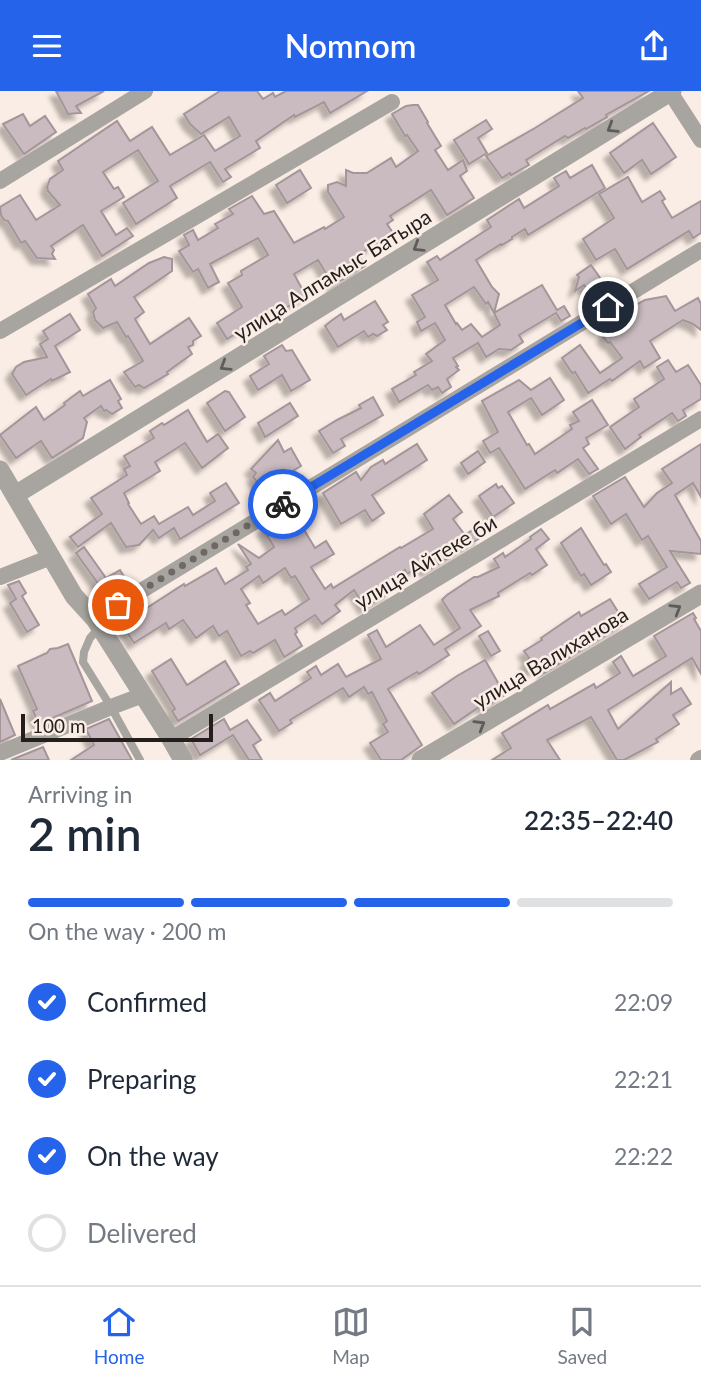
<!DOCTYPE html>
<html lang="en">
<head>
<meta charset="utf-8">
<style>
	body { margin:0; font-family:Lato,sans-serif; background:#f6f6f7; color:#1f2937; height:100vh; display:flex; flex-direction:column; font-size:26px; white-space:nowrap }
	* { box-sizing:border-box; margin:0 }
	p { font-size:23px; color:#747a83 }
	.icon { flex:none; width:38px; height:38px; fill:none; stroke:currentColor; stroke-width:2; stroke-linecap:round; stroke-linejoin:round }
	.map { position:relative; height:669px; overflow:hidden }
	.side { display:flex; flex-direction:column; background:#fff; flex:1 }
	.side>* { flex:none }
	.scale { position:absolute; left:21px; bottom:18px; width:192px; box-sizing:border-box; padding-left:7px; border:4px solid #241f1d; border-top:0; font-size:19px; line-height:24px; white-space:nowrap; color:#241f1d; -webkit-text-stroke:5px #faede5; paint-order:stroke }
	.pin { position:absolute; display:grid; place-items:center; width:60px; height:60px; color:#fff; margin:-30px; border:4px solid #fff; border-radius:50%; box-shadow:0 2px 7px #0007 }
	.courier { position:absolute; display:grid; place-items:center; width:70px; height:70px; margin:-35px; border:5px solid #2563eb; border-radius:50%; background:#fff; color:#222; box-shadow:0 2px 9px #0007 }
	.overview em { font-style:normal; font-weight:600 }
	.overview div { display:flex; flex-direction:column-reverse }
	.overview { display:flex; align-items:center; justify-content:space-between; height:119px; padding:0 28px }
	h1 { font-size:46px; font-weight:600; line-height:52px }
	.bar { display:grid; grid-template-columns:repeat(4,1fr); gap:10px 7px; align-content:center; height:84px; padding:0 28px }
	.bar i { height:9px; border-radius:5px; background:#e0e1e3 }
	.bar .active { background:#2563eb }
	.bar p { grid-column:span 4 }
	ol { padding:0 28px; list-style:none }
	li { display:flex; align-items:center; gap:21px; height:77px }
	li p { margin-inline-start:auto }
	li .icon { padding:7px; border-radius:50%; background:#2563eb; color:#fff; stroke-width:4 }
	li:last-child { color:#747a83 }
	li i { width:38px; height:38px; border:4px solid #e0e1e3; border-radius:50% }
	header { display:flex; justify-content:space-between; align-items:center; height:91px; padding:0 28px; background:#2563eb; color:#fff; font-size:32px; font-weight:600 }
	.tabs { display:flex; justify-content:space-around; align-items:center; height:98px; border-top:2px solid #e0e1e3; background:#fff; font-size:19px; color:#747a83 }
	.tabs a { display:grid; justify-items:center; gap:4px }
	.tabs .active { color:#2563eb }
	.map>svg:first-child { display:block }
	.building { fill:#c9bbbf; stroke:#a39599; stroke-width:2; fill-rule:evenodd; filter:url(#shadow) }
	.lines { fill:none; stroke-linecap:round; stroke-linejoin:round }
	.service { stroke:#a8a5a0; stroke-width:8 }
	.minor { stroke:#a8a5a0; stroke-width:16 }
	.tertiary { stroke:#a8a5a0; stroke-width:19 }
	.oneway { stroke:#5f5b58 }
	.done { stroke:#6f6763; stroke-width:7; stroke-dasharray:0 12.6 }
	.route { stroke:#2563eb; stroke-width:9 }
	.labels { text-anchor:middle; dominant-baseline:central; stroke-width:5; stroke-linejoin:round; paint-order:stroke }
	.street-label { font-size:21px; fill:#241f1d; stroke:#faede5 }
</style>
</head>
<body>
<header><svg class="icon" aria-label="menu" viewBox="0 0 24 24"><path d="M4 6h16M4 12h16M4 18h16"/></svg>Nomnom<svg class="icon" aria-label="share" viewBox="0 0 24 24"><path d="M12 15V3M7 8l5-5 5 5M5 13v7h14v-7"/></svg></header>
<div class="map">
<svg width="701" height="669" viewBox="0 0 701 669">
	<defs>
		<filter id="shadow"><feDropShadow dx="-6" dy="6" stdDeviation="2" flood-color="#0004"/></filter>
	</defs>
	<rect width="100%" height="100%" fill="#faede5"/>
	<g class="building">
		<path d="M56 0H104L76 15 81 22 68 23Z"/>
		<path d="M220 0H257L263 8 273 2 275 6 286 0H367L330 22 324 11 295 26 294 24 256 50 260 57 225 78 231 86 223 91 210 71 170 95 177 107 136 133 123 112 158 90 138 59 103 81 114 98 118 96 124 106 101 120 116 144 127 137 133 145 102 165 83 134 51 155 54 159 52 163 55 168 37 167 25 150 21 152 8 130 4 129 1 124 0 116 20 104 36 129 60 114 48 100 47 96 50 88 63 79 58 70 117 30 130 50 152 36 170 64 204 44 215 60 240 45 229 26 201 43 190 33 184 23Z"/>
		<path d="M578 0H649L606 24 607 26 586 38 585 37 568 47 565 45 526 69 529 74 511 84 510 82 502 87 486 65 535 37 583 7Z"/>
		<path d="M413 14H418L428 31 427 32 441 55 435 59 448 79 463 69 467 80 460 85 474 107 447 124 431 99 390 125 393 129 387 133 393 142 358 164 365 175 333 194 318 169 294 183 306 205 280 220 278 216 227 248 217 232 242 216 228 192 242 184 241 180 268 164 258 147 210 173 219 191 208 197 198 178 193 181 179 160 189 154 184 144 193 139 198 149 218 137 215 133 233 123 229 118 252 105 264 123 274 120 294 152 324 136 325 138 344 126 328 101V94L337 91 346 95V79L353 82H367L391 67 396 76 418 60 407 44 405 45 392 23 406 15Z"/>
		<path d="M23 23 30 35 45 25 56 41 24 63 3 33Z"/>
		<path d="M486 29 492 38 478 47 487 62 469 73 454 49Z"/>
		<path d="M653 32 676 66 651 83 642 69 624 82 610 62Z"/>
		<path d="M592 74 605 97 528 144 525 138 512 146V148L502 154 501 153 476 169 492 196 499 203 494 222 488 211 486 213 474 196 445 214 456 233 457 232 462 239 471 233 482 246 500 234 494 222 542 194 557 219 564 215 570 225 561 230 556 222 519 244 523 251 511 259 499 258 486 266 478 252 453 267 458 275 456 276 459 279 447 288 451 296 442 302 438 296 432 299 428 294 399 311 392 298 416 284 414 281 432 270 426 263 445 249 435 232 421 240 417 231 425 226 412 204 438 189 427 171 437 165 440 169 491 136 487 129 519 108 524 117 559 95 554 87 566 80 570 87Z"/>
		<path d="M300 79 311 97 287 112 276 94Z"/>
		<path d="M628 86 642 111 660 100 665 108 662 110 672 127 701 110V142L693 147 689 140 627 178 615 158 596 169 583 148 614 127 599 103Z"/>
		<path d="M164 166 172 168V180L134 206 144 221 135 228 150 253 189 227 201 245 193 250V254L188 256 192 263 167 281 168 283 144 297 139 294 135 296 124 281 143 270 128 245 126 246 117 231 103 237 95 229 93 221 96 217 88 203 111 188 115 195 149 172Z"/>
		<path d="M591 174 603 191 589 201 584 194 575 200 579 186 577 184Z"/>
		<path d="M666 205 675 220 698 207 701 213V239L693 233 683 229 650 250 660 267 644 277 640 270 612 290 610 288 588 302 575 281 572 282 562 267 580 254 600 282 622 267 610 251 608 252 603 246 618 224 645 209Z"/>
		<path d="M375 210 388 231 383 234 387 239 377 245 373 243 368 246 364 240 338 256 325 235 331 230 341 223 344 229Z"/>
		<path d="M70 223 80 239 55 255 70 281 52 290 51 288 26 304 12 283 16 276 24 271 47 266 40 253 48 248 43 240Z"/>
		<path d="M282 254 286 260 292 259 310 289 291 300 282 284 258 299 250 285 269 273 264 265Z"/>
		<path d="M668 269 676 281 688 274 701 294V308L683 319 686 325 678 330 672 322 639 344 641 346 625 358 610 336 639 316 634 308 664 288 657 276Z"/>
		<path d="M550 287 564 309 542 324 531 307 508 321 527 354 529 353 535 363 572 338 570 334 579 330 573 321 592 309 608 334 586 347 589 353 583 357 598 378 589 383 578 368 557 382 555 379 525 398 499 357 490 362 483 350 498 341 482 310 519 289 531 299Z"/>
		<path d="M110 289 121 308 118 310 122 317 112 323 106 319 104 320 101 315 84 327 87 331 83 347 52 367 41 350 16 367 0 344 36 316 44 329 65 314 64 312 80 300 83 305Z"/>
		<path d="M225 300 229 301 245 326 225 340 207 312Z"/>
		<path d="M373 306 383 324 341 348 345 355 333 362 319 340 337 329 361 317 359 314Z"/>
		<path d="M290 312 298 325 265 346 258 332Z"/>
		<path d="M188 319 207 351 218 343 228 357 202 377 185 352 155 371 160 380 124 402 129 412 128 413 141 433 154 425 159 433 188 416 193 424 215 410 210 402 226 392 239 412 180 448 174 437 159 447 153 439 139 454 126 456 111 432 78 456 70 446 102 423 91 407 127 384 124 378 130 375 124 365 154 347 150 340 162 332 164 334Z"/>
		<path d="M278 349 284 361 291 357 301 375 263 398 253 386 256 382 251 378Z"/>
		<path d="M417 353 427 369 372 404 384 422 372 430 365 419 341 433 323 402 356 381 361 389 371 376 383 369 385 373Z"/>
		<path d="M701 353V406L693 392 675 404 701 450V463L670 460 690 492 681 497 677 491 649 508 639 493 667 476 648 445 642 449 626 423 611 433 593 405 625 386 644 416 657 402 672 392 662 378Z"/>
		<path d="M478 360 485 371 468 383 461 372Z"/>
		<path d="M496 393 498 397 502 395 514 412 493 426 479 405Z"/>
		<path d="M449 404 462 421 453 428 465 444 474 438 480 447 427 480 422 473 407 483 405 479 385 492 391 501 365 517 354 499 335 514 340 520 322 533 315 524 295 537 297 541 295 543 302 555 284 566 275 549 253 562 250 560 241 565 227 540 219 545 213 535 196 547 183 529 169 538 166 532 134 552 120 530 138 519 141 518 142 520 184 493 185 495 216 477 225 493 248 479 246 476 251 473 238 453 259 467 274 456 263 438 273 432 277 439 297 427 315 457 326 450 334 463 311 476 325 498 331 493 333 497 400 456 401 457 433 438 424 423ZM285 477 291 487 295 485 309 508 285 524 282 519 258 533 246 514 250 512 241 498 259 485 263 492Z"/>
		<path d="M581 437 604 474 606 473 611 481 591 494 584 483 581 485 561 452Z"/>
		<path d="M541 438 549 448 536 458 547 474 532 484 530 482 498 502 499 505 470 519 481 535 445 558 449 564 419 583 417 581 388 598 422 654 401 669H381L370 652 388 641 383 633 387 630 372 601 368 603 364 596 349 606 343 597 290 629 292 632 279 640 259 609 270 602 275 610 311 587 307 581 316 575 321 584 338 573 346 586 381 568 368 544 377 539 386 556 420 534 434 554 460 537 442 509 447 504 474 486H478L499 476 494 468 503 462 505 466 531 448 530 446Z"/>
		<path d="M84 456 106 487 120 479 125 487 112 495 115 499 107 505 76 462Z"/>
		<path d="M19 490 26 502 22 505 39 534 27 541 10 512 16 508 8 494Z"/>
		<path d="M610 508 625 532 544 582 541 576 531 579 526 571 529 567 524 560 542 549 541 547 579 521 581 525Z"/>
		<path d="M693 522 696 527 694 528 701 540V583L692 567 608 619 618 638 671 591V603L681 597 691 613 673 624 679 633 656 648 658 651 624 669H617L591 626 547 649 560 669H492L511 657 502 642 548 614 550 618 594 593 596 597 620 582 613 571 621 565 633 585 666 565 654 545Z"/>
		<path d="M488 540 500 560 491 565 479 545Z"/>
		<path d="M68 553 92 610 39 633 33 620 37 618 18 575 47 562 50 558 58 557Z"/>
		<path d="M171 568 187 594 225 570 239 593 178 630 172 620 175 618 152 580Z"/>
		<path d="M485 569 505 604 484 617 482 614 454 633 432 602 457 585Z"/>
		<path d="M0 608 15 644 0 651Z"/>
		<path d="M109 628 132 669H71L94 654 86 638Z"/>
		<path d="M224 628 230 639 247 629 261 649 253 654 262 669H249L233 644 200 664 191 648Z"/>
		<path d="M43 656 49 669H11Z"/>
	</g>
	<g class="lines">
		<path class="service" d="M100 536 90 547 84 561 83 571 111 616 140 669"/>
		<g class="minor">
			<path d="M670 1 701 49"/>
			<path d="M0 90 145 0"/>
			<path d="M0 240 392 11"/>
			<path d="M0 486 51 466"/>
			<path d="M95 528 701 159"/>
			<path d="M171 648 701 328"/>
			<path d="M0 662 111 616 143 604"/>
			<path d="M698 669 701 667"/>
		</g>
		<g class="tertiary">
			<path d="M0 379 74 505 95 528 171 648 183 669"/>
			<path d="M15 404 672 0"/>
			<path d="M421 669 701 503"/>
		</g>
	</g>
	<defs><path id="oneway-chevron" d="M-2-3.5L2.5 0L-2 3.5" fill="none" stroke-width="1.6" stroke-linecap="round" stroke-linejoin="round" transform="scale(1.75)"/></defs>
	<g class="oneway">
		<use href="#oneway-chevron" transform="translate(612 37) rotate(148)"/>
		<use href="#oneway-chevron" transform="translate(418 156) rotate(148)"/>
		<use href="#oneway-chevron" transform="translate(225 275) rotate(148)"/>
		<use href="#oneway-chevron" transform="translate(676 518) rotate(-31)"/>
		<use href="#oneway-chevron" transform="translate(480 634) rotate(-31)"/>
	</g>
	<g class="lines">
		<path class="done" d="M118 514 283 413"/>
		<path class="route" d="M283 413 608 216"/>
	</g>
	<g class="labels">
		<g class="street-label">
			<text transform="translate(332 183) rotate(-32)">улица Алпамыс Батыра</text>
			<text transform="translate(425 470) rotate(-31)">улица Айтеке би</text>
			<text transform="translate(550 566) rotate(-31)">улица Валиханова</text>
		</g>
	</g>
</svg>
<div class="scale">100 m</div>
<div class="pin" style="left:118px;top:514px;background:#ea580c"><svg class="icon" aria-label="bag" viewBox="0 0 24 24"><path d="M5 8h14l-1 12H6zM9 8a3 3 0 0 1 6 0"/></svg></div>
<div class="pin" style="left:608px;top:216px;background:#1f2937"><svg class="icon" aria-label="home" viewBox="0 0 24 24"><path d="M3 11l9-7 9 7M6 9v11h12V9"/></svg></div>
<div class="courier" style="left:283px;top:413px"><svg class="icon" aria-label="bike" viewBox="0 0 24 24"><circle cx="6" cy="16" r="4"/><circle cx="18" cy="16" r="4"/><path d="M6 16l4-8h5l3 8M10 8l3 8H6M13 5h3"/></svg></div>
</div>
<section class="side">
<div class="overview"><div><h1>2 min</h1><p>Arriving in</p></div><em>22:35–22:40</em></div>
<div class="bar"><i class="active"></i><i class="active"></i><i class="active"></i><i></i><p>On the way · 200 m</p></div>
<ol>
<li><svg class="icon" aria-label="check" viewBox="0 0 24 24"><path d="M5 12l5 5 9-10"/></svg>Confirmed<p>22:09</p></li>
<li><svg class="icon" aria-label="check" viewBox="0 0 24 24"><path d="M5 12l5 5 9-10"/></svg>Preparing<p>22:21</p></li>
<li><svg class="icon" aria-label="check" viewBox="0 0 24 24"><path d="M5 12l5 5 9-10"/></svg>On the way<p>22:22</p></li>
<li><i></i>Delivered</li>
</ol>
</section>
<nav class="tabs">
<a class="active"><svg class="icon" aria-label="home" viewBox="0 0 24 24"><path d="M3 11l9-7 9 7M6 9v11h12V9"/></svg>Home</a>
<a><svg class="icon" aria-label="map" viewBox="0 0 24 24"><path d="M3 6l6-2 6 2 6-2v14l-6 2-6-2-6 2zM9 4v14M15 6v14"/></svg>Map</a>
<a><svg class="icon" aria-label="saved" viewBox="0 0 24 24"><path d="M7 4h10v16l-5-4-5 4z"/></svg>Saved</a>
</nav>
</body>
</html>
